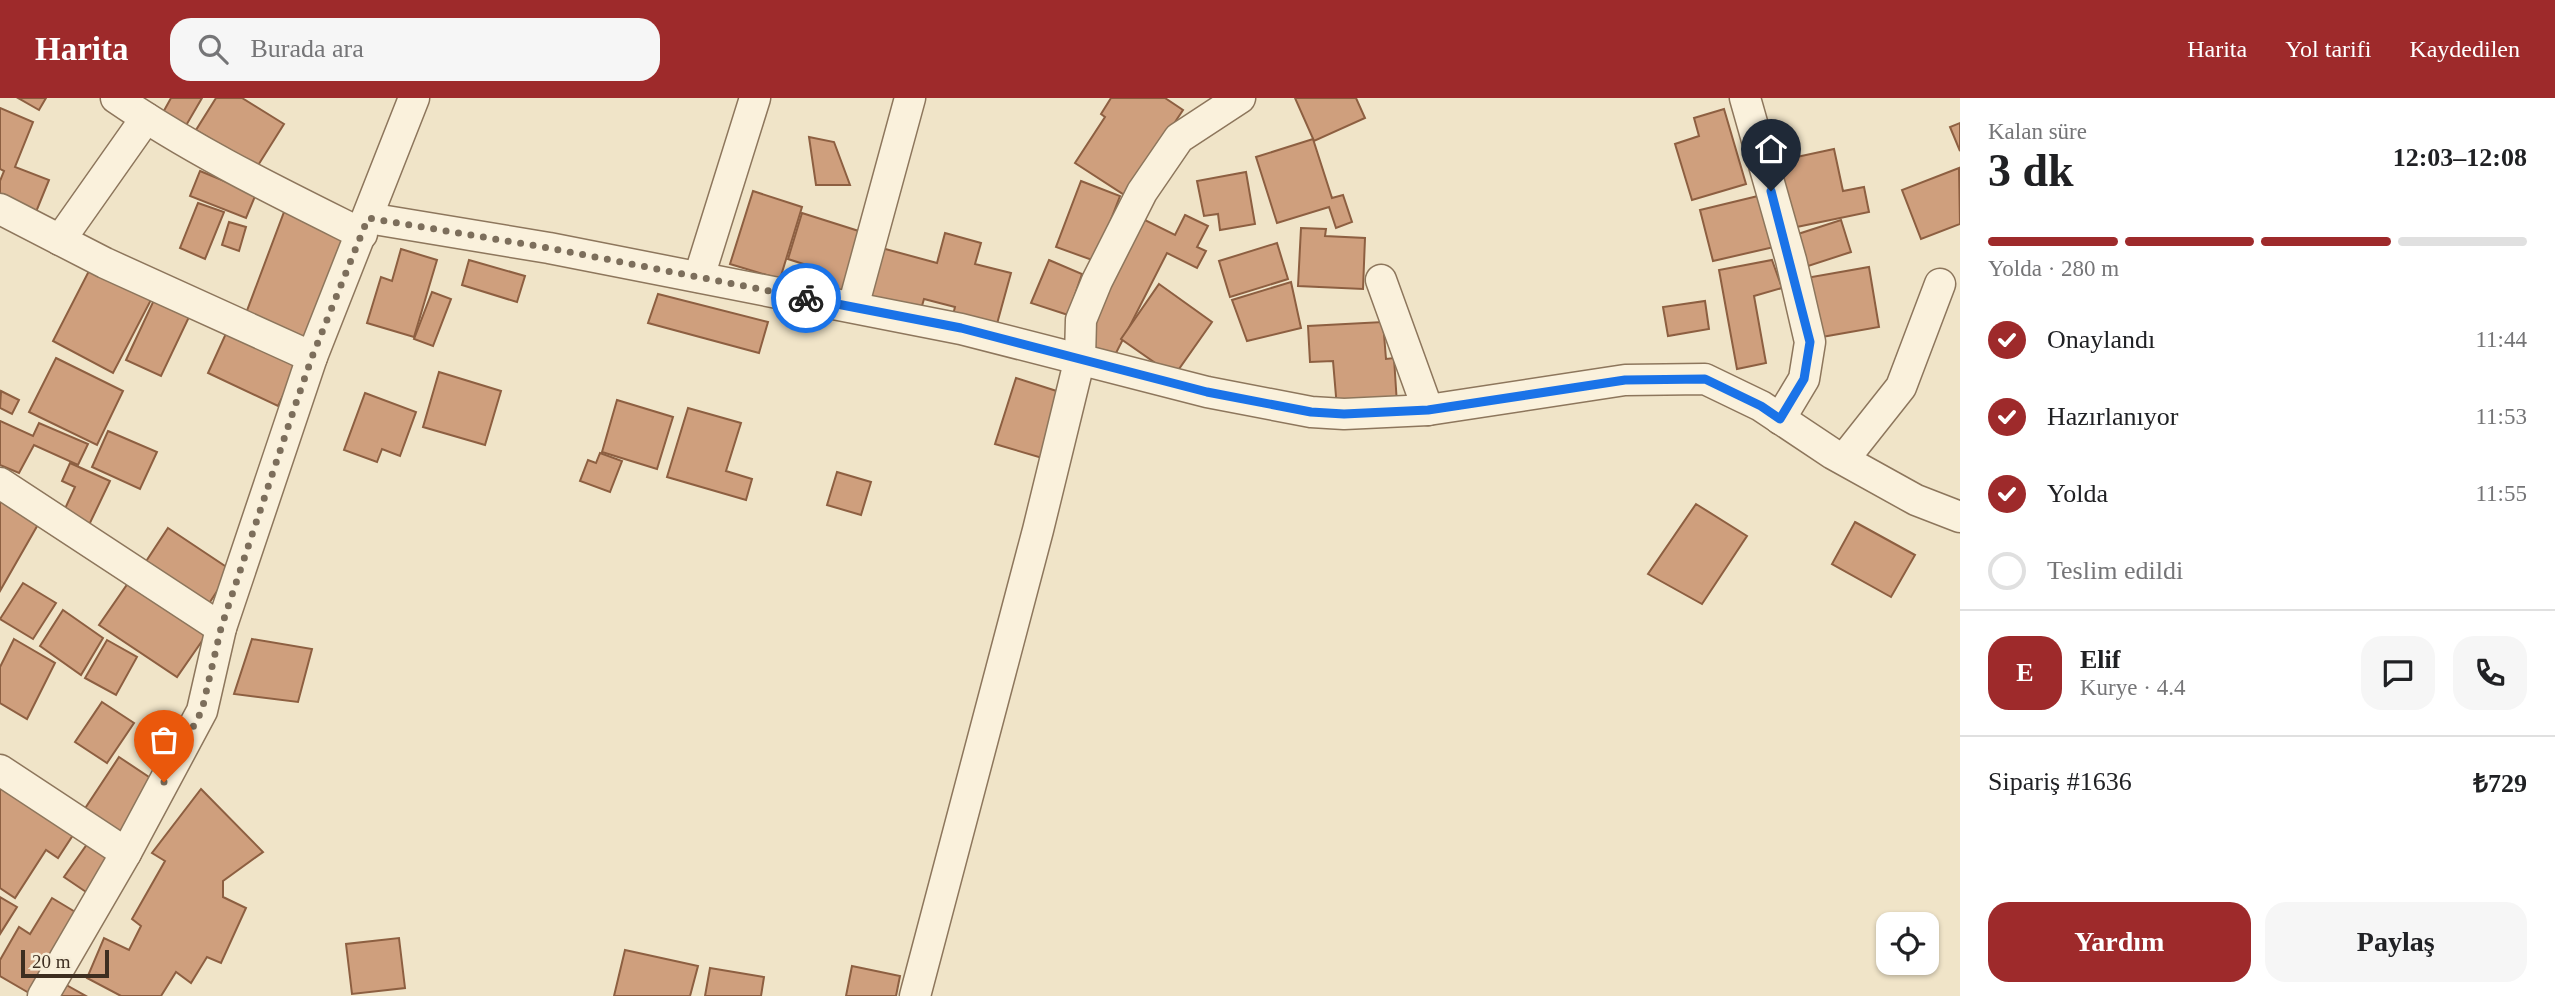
<!DOCTYPE html>
<html lang="tr">
<head>
<meta charset="utf-8">
<style>
	body { margin:0; font-family:Georgia,serif; background:#f6f6f6; color:#202124; height:100vh; display:flex; flex-direction:column; font-size:26px; white-space:nowrap }
	* { box-sizing:border-box; margin:0 }
	p { font-size:23px; color:#757577 }
	.icon { flex:none; width:38px; height:38px; fill:none; stroke:currentColor; stroke-width:2; stroke-linecap:round; stroke-linejoin:round }
	.map { position:relative; flex:1; overflow:hidden }
	.sheet { display:flex; flex-direction:column; background:#fff; width:595px }
	.sheet>* { flex:none }
	.fabs { position:absolute; left:1876px; top:814px; display:grid; gap:14px }
	.fabs a { display:grid; place-items:center; width:63px; height:63px; border-radius:14px; background:#fff; box-shadow:0 2px 5px #0004; font-size:35px }
	.scale { position:absolute; left:21px; bottom:18px; width:88px; box-sizing:border-box; padding-left:7px; border:4px solid #3d2e20; border-top:0; font-size:19px; line-height:24px; white-space:nowrap; color:#3d2e20; -webkit-text-stroke:5px #f7eed8; paint-order:stroke }
	.pin { position:absolute; display:grid; place-items:center; width:60px; height:60px; color:#fff; margin:-72px -30px; border-radius:50% 50% 50% 0; rotate:-45deg; box-shadow:0 0 7px #0007 }
	.pin .icon { rotate:45deg }
	.courier { position:absolute; display:grid; place-items:center; width:70px; height:70px; margin:-35px; border:5px solid #1a73e8; border-radius:50%; background:#fff; color:#222; box-shadow:0 2px 9px #0007 }
	.overview em { font-style:normal; font-weight:800 }
	.overview div { display:flex; flex-direction:column-reverse }
	.overview { display:flex; align-items:center; justify-content:space-between; height:119px; padding:0 28px }
	h1 { font-size:46px; font-weight:800; line-height:52px }
	.bar { display:grid; grid-template-columns:repeat(4,1fr); gap:10px 7px; align-content:center; height:84px; padding:0 28px }
	.bar i { height:9px; border-radius:5px; background:#e0e0e0 }
	.bar .on { background:#9e2a2b }
	.bar p { grid-column:span 4 }
	.line { display:flex; align-items:center; gap:18px; padding:0 28px; border-top:2px solid #e0e0e0 }
	.line div { flex:1 }
	.round { display:grid; place-items:center; flex:none; width:74px; height:74px; border-radius:21px; background:#f6f6f6 }
	ol { padding:0 28px; list-style:none }
	li { display:flex; align-items:center; gap:21px; height:77px }
	li p { margin-inline-start:auto }
	li .icon { padding:7px; border-radius:50%; background:#9e2a2b; color:#fff; stroke-width:4 }
	li:last-child { color:#757577 }
	li i { width:38px; height:38px; border:4px solid #e0e0e0; border-radius:50% }
	.cta { display:flex; gap:14px; margin-top:auto; padding:14px 28px }
	.cta a { flex:1; height:80px; border-radius:21px; background:#9e2a2b; color:#fff; font-size:28px; font-weight:800; line-height:80px; text-align:center }
	.cta a+a { background:#f6f6f6; color:#202124 }
	header { display:flex; align-items:center; gap:42px; box-sizing:border-box; height:98px; padding:0 35px; background:#9e2a2b; color:#fff }
	header strong { font-size:33px }
	nav { display:flex; gap:38px; margin-inline-start:auto; font-size:24px }
	.search { width:490px; height:63px; background:#f6f6f6; display:flex; align-items:center; gap:18px; box-sizing:border-box; padding:0 24px; border-radius:21px; color:#757577; font-size:26px }
	main { display:flex; flex:1; min-height:0 }
	.map>svg:first-child { display:block }
	.building { fill:#cf9f7d; stroke:#8d5f41; stroke-width:2 }
	.lines { fill:none; stroke-linecap:round; stroke-linejoin:round }
	.street-casing { stroke:#8d765c; stroke-width:33 }
	.street { stroke:#faf1dc; stroke-width:30 }
	.done { stroke:#7c6e5b; stroke-width:7; stroke-dasharray:0 12.6 }
	.route { stroke:#1a73e8; stroke-width:9 }
</style>
</head>
<body>
<header>
<strong>Harita</strong>
<div class="search"><svg class="icon" aria-label="search" viewBox="0 0 24 24"><circle cx="10" cy="10" r="6"/><path d="M15 15l6 6"/></svg>Burada ara</div>
<nav><a>Harita</a><a>Yol tarifi</a><a>Kaydedilen</a></nav>
</header>
<main>
<div class="map">
<svg width="1960" height="898" viewBox="0 0 1960 898">
	<rect width="100%" height="100%" fill="#f0e4c8"/>
	<g class="building">
		<path d="M18 0H46L39 12Z"/>
		<path d="M171 0H202L184 31 161 18Z"/>
		<path d="M216 0H242L284 26 257 69 196 32Z"/>
		<path d="M1111 0H1165L1183 12 1126 98 1075 65 1105 19 1101 16Z"/>
		<path d="M1295 0H1356L1365 20 1314 43Z"/>
		<path d="M0 10 33 24 15 69 49 82 36 114 0 100V83L4 73 0 71Z"/>
		<path d="M1724 11 1746 86 1692 102 1675 46 1699 38 1694 20Z"/>
		<path d="M1960 25V53L1950 29Z"/>
		<path d="M809 39 834 44 850 87H816Z"/>
		<path d="M1313 41 1332 100 1343 97 1352 124 1336 130 1329 109 1277 125 1256 59Z"/>
		<path d="M1834 51 1843 93 1864 89 1869 114 1787 131 1773 64Z"/>
		<path d="M1959 70 1960 126 1921 141 1902 92Z"/>
		<path d="M200 73 256 96 246 120 190 98Z"/>
		<path d="M1246 74 1255 126 1220 132 1218 116 1204 118 1197 83Z"/>
		<path d="M1081 83 1120 98 1095 163 1056 149Z"/>
		<path d="M753 93 802 109 780 181 730 166Z"/>
		<path d="M1758 98 1774 149 1713 163 1700 112Z"/>
		<path d="M198 105 224 114 205 161 180 150Z"/>
		<path d="M284 114 351 139 312 243 245 218Z"/>
		<path d="M802 115 865 135 845 198 817 189 822 172 788 161Z"/>
		<path d="M1185 117 1208 128 1197 149 1206 153 1197 170 1167 155 1114 259 1077 240 1139 119 1175 137Z"/>
		<path d="M1841 122 1851 154 1805 169 1795 137Z"/>
		<path d="M229 124 246 129 239 153 222 147Z"/>
		<path d="M1301 130 1326 131 1325 138 1365 140 1363 191 1298 188Z"/>
		<path d="M945 135 981 145 975 166 1011 175 995 233 952 221 955 209 924 201 919 218 863 202 878 149 937 165Z"/>
		<path d="M1277 145 1288 181 1230 199 1219 163Z"/>
		<path d="M401 151 437 162 414 239 367 225 381 179 392 183Z"/>
		<path d="M469 162 525 178 517 204 462 187Z"/>
		<path d="M1049 162 1082 176 1068 217 1031 205Z"/>
		<path d="M1772 162 1782 190 1754 198 1766 265 1737 271 1719 172Z"/>
		<path d="M92 167 153 198 113 275 53 243Z"/>
		<path d="M1869 169 1879 229 1816 240 1806 180Z"/>
		<path d="M1291 184 1301 230 1247 243 1232 202Z"/>
		<path d="M1159 186 1212 224 1174 278 1121 241Z"/>
		<path d="M432 194 451 201 433 248 414 241Z"/>
		<path d="M658 196 768 224 759 255 648 225Z"/>
		<path d="M154 202 189 219 161 278 126 262Z"/>
		<path d="M1705 203 1709 231 1668 238 1663 209Z"/>
		<path d="M1383 224 1386 261 1394 260 1397 306 1337 310 1333 263 1310 264 1308 228Z"/>
		<path d="M228 231 299 265 278 308 208 275Z"/>
		<path d="M56 260 123 293 97 347 29 314Z"/>
		<path d="M439 274 501 293 485 347 423 329Z"/>
		<path d="M1016 280 1069 297 1049 362 995 346Z"/>
		<path d="M1 293 19 302 12 316 0 310Z"/>
		<path d="M365 295 416 314 400 358 382 351 377 364 344 352Z"/>
		<path d="M617 302 673 319 657 371 602 354Z"/>
		<path d="M688 310 741 325 726 373 752 381 746 402 667 379Z"/>
		<path d="M0 323 33 338 39 325 88 346 78 367 34 347 19 375 0 367Z"/>
		<path d="M108 333 157 354 140 391 92 369Z"/>
		<path d="M600 355 622 363 610 394 580 383 588 362 596 365Z"/>
		<path d="M70 365 110 383 89 427 63 415 75 389 62 383Z"/>
		<path d="M837 374 871 384 861 417 827 407Z"/>
		<path d="M0 400 40 423 0 493Z"/>
		<path d="M1696 406 1747 438 1702 506 1648 476Z"/>
		<path d="M1855 424 1915 457 1891 499 1832 466Z"/>
		<path d="M168 430 231 472 204 513 141 471Z"/>
		<path d="M133 478 211 530 177 579 99 527Z"/>
		<path d="M23 485 56 505 33 541 0 521Z"/>
		<path d="M63 512 103 540 81 577 40 548Z"/>
		<path d="M14 541 55 565 27 621 0 605V569Z"/>
		<path d="M252 541 312 551 298 604 234 596Z"/>
		<path d="M107 542 137 559 116 597 85 580Z"/>
		<path d="M102 604 134 625 107 665 75 644Z"/>
		<path d="M119 659 158 685 120 744 80 718Z"/>
		<path d="M0 687 75 734 58 760 46 752 15 800 0 790Z"/>
		<path d="M201 691 263 754 223 783V799L246 810 221 865 207 859 191 885 176 874 161 898H121L87 880 104 840 129 852 141 828 132 821 165 763 152 755Z"/>
		<path d="M90 742 115 760 89 796 64 779Z"/>
		<path d="M0 799 17 809 0 836Z"/>
		<path d="M52 800 77 815 29 895 0 878V862L19 829 30 836Z"/>
		<path d="M399 840 405 890 352 896 346 846Z"/>
		<path d="M625 852 698 868 690 898H614Z"/>
		<path d="M852 868 900 878 896 898H846Z"/>
		<path d="M710 870 764 879 761 898H705Z"/>
		<path d="M61 884 86 898H53Z"/>
	</g>
	<g class="lines">
		<defs>
			<g id="street">
				<path d="M116 0C193 53 278 94 362 136"/>
				<path d="M1745 0 1791 162 1810 244 1804 281 1780 321"/>
				<path d="M0 111 105 165 312 259"/>
				<path d="M368 120 549 150 961 231 1207 294 1311 314 1344 316 1428 312 1625 282 1705 281 1761 308 1833 356 1916 402 1960 419"/>
				<path d="M60 142 146 20"/>
				<path d="M699 179 755 0"/>
				<path d="M1381 182 1428 312"/>
				<path d="M853 209 910 0"/>
				<path d="M1844 361 1901 289 1940 186"/>
				<path d="M0 385 221 530"/>
				<path d="M0 672 126 755"/>
				<path d="M43 898 126 755 202 613 221 530 312 259 414 0"/>
				<path d="M915 898 1038 432 1080 260 1081 222 1097 183 1142 94 1179 40 1240 0"/>
			</g>
		</defs>
		<use href="#street" class="street-casing"/>
		<use href="#street" class="street"/>
	</g>
	<g class="lines">
		<path class="done" d="M164 684 202 612 221 530 295 308 312 259 368 120 549 150 806 200"/>
		<path class="route" d="M806 200 961 230 1207 294 1311 314 1344 316 1428 312 1625 282 1705 281 1761 308 1780 321 1804 281 1810 244 1771 93"/>
	</g>
</svg>
<div class="fabs">
<a><svg class="icon" aria-label="locate" viewBox="0 0 24 24"><circle cx="12" cy="12" r="6"/><path d="M12 2v4M12 18v4M2 12h4M18 12h4"/></svg></a>
</div>
<div class="scale">20 m</div>
<div class="pin" style="left:164px;top:684px;background:#ea580c"><svg class="icon" aria-label="bag" viewBox="0 0 24 24"><path d="M5 8h14l-1 12H6zM9 8a3 3 0 0 1 6 0"/></svg></div>
<div class="pin" style="left:1771px;top:93px;background:#1f2937"><svg class="icon" aria-label="home" viewBox="0 0 24 24"><path d="M3 11l9-7 9 7M6 9v11h12V9"/></svg></div>
<div class="courier" style="left:806px;top:200px"><svg class="icon" aria-label="bike" viewBox="0 0 24 24"><circle cx="6" cy="16" r="4"/><circle cx="18" cy="16" r="4"/><path d="M6 16l4-8h5l3 8M10 8l3 8H6M13 5h3"/></svg></div>
</div>
<section class="sheet">
<div class="overview"><div><h1>3 dk</h1><p>Kalan süre</p></div><em>12:03–12:08</em></div>
<div class="bar"><i class="on"></i><i class="on"></i><i class="on"></i><i></i><p>Yolda · 280 m</p></div>
<ol>
<li><svg class="icon" aria-label="check" viewBox="0 0 24 24"><path d="M5 12l5 5 9-10"/></svg>Onaylandı<p>11:44</p></li>
<li><svg class="icon" aria-label="check" viewBox="0 0 24 24"><path d="M5 12l5 5 9-10"/></svg>Hazırlanıyor<p>11:53</p></li>
<li><svg class="icon" aria-label="check" viewBox="0 0 24 24"><path d="M5 12l5 5 9-10"/></svg>Yolda<p>11:55</p></li>
<li><i></i>Teslim edildi</li>
</ol>
<div class="line" style="height:126px"><b class="round" style="background:#9e2a2b;color:#fff">E</b><div><b>Elif</b><p>Kurye · 4.4</p></div><a class="round"><svg class="icon" aria-label="chat" viewBox="0 0 24 24"><path d="M4 5h16v11H9l-5 4z"/></svg></a><a class="round"><svg class="icon" aria-label="phone" viewBox="0 0 24 24"><path d="M5 4h4l2 5-3 2q2 4 5 5l2-3 5 2v4C11 20 4 13 5 4z"/></svg></a></div>
<div class="line" style="height:91px"><div>Sipariş #1636</div><b>₺729</b></div>
<div class="cta"><a>Yardım</a><a>Paylaş</a></div>
</section>
</main>
</body>
</html>
